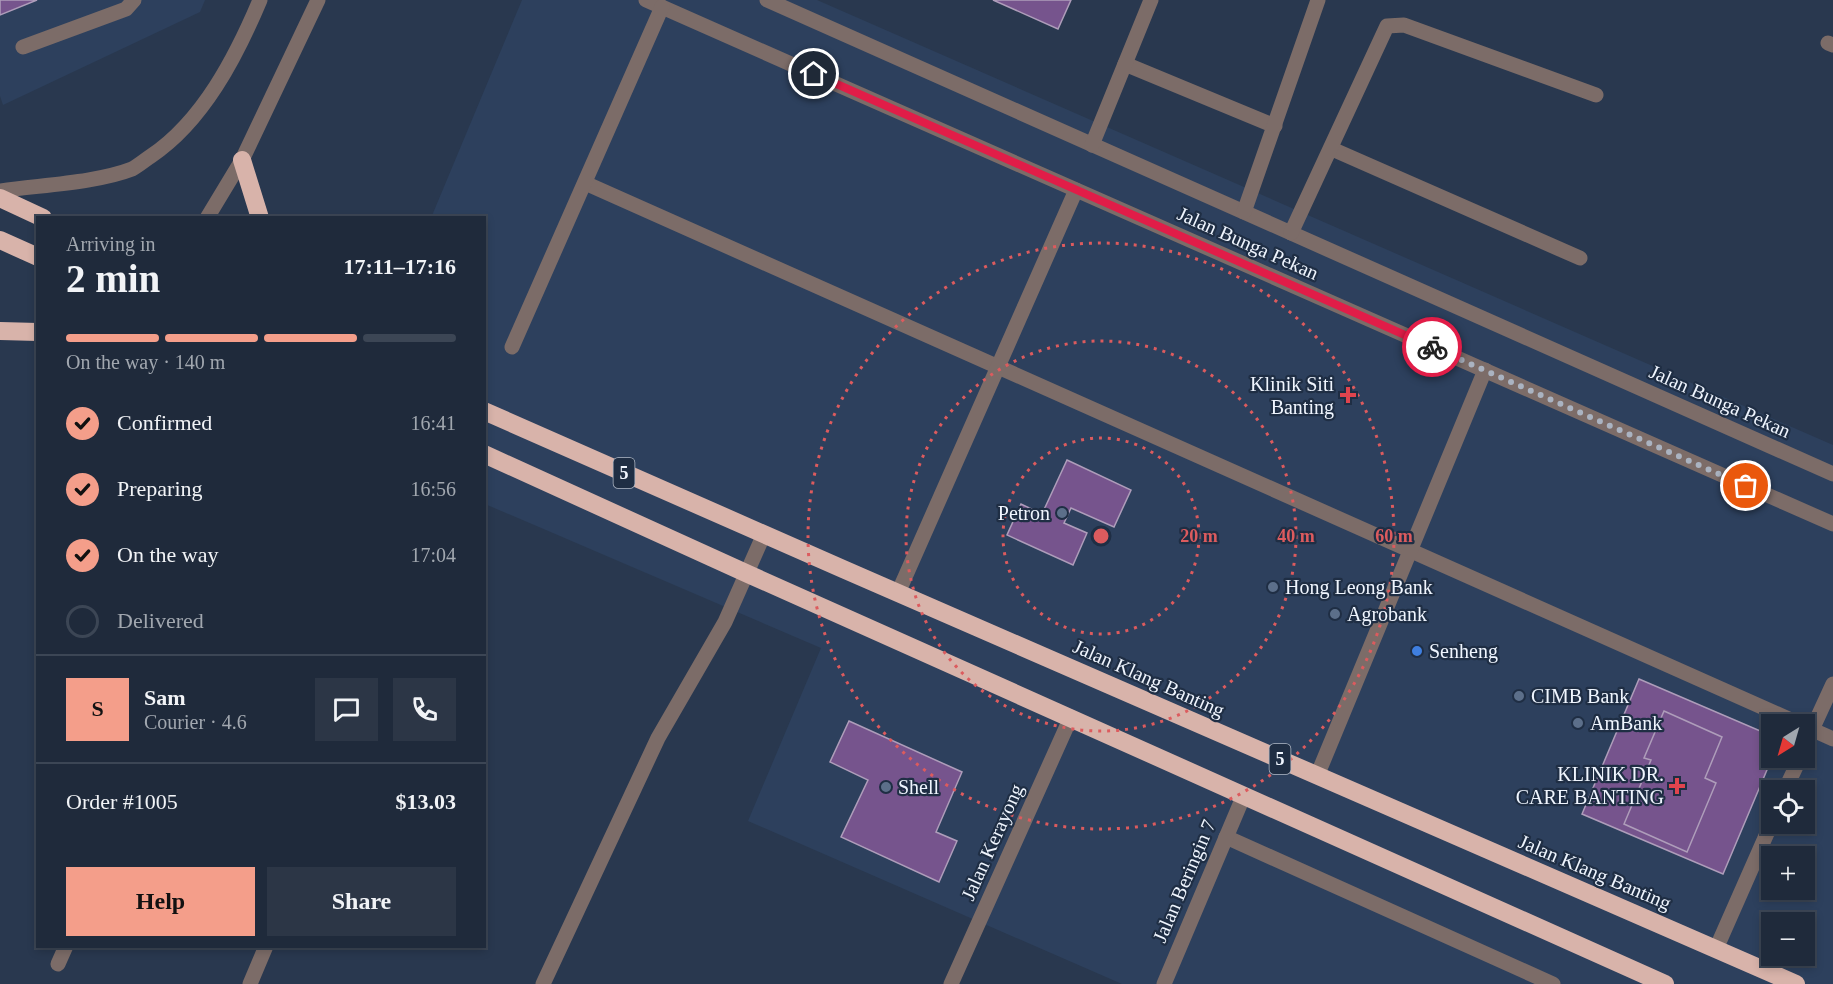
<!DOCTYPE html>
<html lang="en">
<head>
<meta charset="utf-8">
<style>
	body { margin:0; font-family:"Times New Roman",serif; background:#2c3646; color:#f1f3f6; height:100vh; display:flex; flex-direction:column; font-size:22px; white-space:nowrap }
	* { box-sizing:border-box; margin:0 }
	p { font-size:20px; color:#a1a7af }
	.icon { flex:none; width:33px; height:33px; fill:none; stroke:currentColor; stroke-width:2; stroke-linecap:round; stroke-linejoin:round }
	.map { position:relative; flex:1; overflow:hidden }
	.drawer { position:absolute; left:36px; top:216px; width:450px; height:732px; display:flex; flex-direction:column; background:#1f2a3b; border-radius:0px; box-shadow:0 3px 9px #0003,0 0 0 2px #3c4655 }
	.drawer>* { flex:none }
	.needle { width:39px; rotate:217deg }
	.tools { position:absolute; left:1761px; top:714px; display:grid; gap:12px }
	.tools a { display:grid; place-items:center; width:54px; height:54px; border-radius:0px; background:#1f2a3b; box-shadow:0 3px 9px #0003,0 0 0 2px #3c4655; font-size:30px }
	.pin { position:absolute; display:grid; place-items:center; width:51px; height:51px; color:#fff; margin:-26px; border:3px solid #fff; border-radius:50%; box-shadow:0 2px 6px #0007 }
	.courier { position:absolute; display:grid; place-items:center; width:60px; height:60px; margin:-30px; border:4px solid #e11d48; border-radius:50%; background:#fff; color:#222; box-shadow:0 2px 8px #0007 }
	.headline em { font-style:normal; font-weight:800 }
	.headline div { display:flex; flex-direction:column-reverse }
	.headline { display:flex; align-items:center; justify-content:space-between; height:102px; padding:0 30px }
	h1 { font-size:39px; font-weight:800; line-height:45px }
	.bar { display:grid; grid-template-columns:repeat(4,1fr); gap:9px 6px; align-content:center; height:72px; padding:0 30px }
	.bar i { height:8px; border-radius:4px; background:#3c4655 }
	.bar .active { background:#f49e8a }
	.bar p { grid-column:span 4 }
	.line { display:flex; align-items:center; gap:15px; padding:0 30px; border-top:2px solid #3c4655 }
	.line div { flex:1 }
	.round { display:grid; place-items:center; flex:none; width:63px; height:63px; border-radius:0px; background:#2c3646 }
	ol { padding:0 30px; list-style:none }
	li { display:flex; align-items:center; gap:18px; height:66px }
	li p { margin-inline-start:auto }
	li .icon { padding:6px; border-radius:50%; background:#f49e8a; color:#111; stroke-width:4 }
	li:last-child { color:#a1a7af }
	li i { width:33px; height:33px; border:3px solid #3c4655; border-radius:50% }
	.primary-button { display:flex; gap:12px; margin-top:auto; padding:12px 30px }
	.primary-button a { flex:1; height:69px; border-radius:0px; background:#f49e8a; color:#111; font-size:24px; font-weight:800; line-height:69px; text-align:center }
	.primary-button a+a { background:#2c3646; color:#f1f3f6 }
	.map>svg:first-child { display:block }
	.built { fill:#2d405d; fill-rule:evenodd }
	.building { fill:#76548d; stroke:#ae9dba; stroke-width:1.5 }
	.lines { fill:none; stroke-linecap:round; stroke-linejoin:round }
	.minor { stroke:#7c6c68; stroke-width:15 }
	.highway { stroke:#d8b3aa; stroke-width:18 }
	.done { stroke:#aab3c1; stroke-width:6; stroke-dasharray:0 10.8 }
	.route { stroke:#e11d48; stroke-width:8 }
	.ring { fill:none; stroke:#dc5b5e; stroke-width:3; stroke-dasharray:3 6 }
	.health-dot { fill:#e0444e; stroke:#1f2e44; stroke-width:2 }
	.service-dot { fill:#5c6f8a; stroke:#1f2e44; stroke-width:2 }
	.shop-dot { fill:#3f7fe0; stroke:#1f2e44; stroke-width:2 }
	.labels { text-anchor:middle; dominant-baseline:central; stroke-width:4.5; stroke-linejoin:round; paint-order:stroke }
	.shield { fill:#1f2e44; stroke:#b1b9c6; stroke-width:1.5 }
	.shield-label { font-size:18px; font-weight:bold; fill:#eff5fe }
	.street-label { font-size:20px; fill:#eff5fe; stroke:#1f2e44 }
	.poi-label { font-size:20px; fill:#eff5fe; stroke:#1f2e44; text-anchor:start }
	.centre { fill:#dc5b5e; stroke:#1f2e44; stroke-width:3 }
	.ring-label { font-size:18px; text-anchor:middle; font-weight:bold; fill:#dc5b5e; stroke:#1f2e44; stroke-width:4.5; stroke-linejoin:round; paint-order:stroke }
</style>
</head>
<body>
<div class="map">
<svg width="1833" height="984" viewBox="0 0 1833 984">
	<rect width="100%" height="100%" fill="#29384f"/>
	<g class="built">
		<path d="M0 0H205L200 12 3 105 0 96Z"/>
		<path d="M522 0H817L1833 445V984H1122L748 821 821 648 485 504 484 218H431ZM1772 724H1804V758H1772ZM1772 790H1804V824H1772ZM1772 856H1804V890H1772ZM1772 922H1804V956H1772Z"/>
	</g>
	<g class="building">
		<path d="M0 0H37L0 15Z"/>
		<path d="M993 0H1071L1058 29Z"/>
		<path d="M1067 460 1131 490 1114 527 1071 508 1064 523 1087 533 1073 565 1007 535 1021 504 1042 514Z"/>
		<path d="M1639 679 1772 736V758L1723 874 1582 814Z"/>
		<path d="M1664 711 1722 737 1705 778 1716 783 1687 852 1624 824 1651 760 1644 758Z"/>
		<path d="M849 721 962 772 936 832 957 841 939 882 841 837 868 780 830 762Z"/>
	</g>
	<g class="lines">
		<g class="minor">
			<path d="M646 0 1833 524"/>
			<path d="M767 0 1833 474"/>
			<path d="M1828 43 1833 45"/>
			<path d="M23 47 126 9 134 0"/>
			<path d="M1125 64 1275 126"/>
			<path d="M1092 145 1151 0"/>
			<path d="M1332 149 1580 258"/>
			<path d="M585 183 1800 724"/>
			<path d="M0 191C39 185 96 183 132 169 138 166 145 160 151 156 203 121 236 57 260 0"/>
			<path d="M1244 212 1318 0"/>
			<path d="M207 218 242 160 318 0"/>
			<path d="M1291 233 1387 26 1404 25 1596 95"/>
			<path d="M512 347 662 7"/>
			<path d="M898 593 1076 190"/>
			<path d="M1804 726 1833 739"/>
			<path d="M1804 747 1833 684"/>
			<path d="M1317 776 1485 370"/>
			<path d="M1785 790 1800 758"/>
			<path d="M1226 837 1553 984"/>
			<path d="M1716 949 1772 822"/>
			<path d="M58 964 66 946"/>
			<path d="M250 984 266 946"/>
			<path d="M543 984 658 738 725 622 764 534"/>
			<path d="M951 984 1071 717"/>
			<path d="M1164 984 1244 795"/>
		</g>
		<g class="highway">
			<path d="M242 160 260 218"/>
			<path d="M0 198 43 218"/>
			<path d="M0 240 38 257"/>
			<path d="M0 331 38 332"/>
			<path d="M484 411 843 569 1796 984"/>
			<path d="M484 454 748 574 1665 984"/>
		</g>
	</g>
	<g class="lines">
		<path class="done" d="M1432 347 1746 486"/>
		<path class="route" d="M814 74 1432 347"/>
	</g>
	<g class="ring">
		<circle cx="1101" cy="536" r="98"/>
		<circle cx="1101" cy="536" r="195"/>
		<circle cx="1101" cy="536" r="293"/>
	</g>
	<g class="health-dot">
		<path d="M1345 386h6v6h6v6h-6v6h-6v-6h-6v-6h6z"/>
		<path d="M1674 777h6v6h6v6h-6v6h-6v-6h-6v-6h6z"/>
	</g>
	<g class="service-dot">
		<circle cx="1062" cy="513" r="6"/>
		<circle cx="1273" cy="587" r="6"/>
		<circle cx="1335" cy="614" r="6"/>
		<circle cx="1519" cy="696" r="6"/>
		<circle cx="1578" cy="723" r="6"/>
		<circle cx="886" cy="787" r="6"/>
	</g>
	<circle class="shop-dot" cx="1417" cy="651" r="6"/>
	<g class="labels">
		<g class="shield">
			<rect x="613.5" y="458" width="21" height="30" rx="4.5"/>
			<rect x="1269.5" y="744" width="21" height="30" rx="4.5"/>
		</g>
		<g class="shield-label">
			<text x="624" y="473">5</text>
			<text x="1280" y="759">5</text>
		</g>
		<g class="street-label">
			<text transform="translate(1248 243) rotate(24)">Jalan Bunga Pekan</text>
			<text transform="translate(1720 401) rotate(24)">Jalan Bunga Pekan</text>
			<text transform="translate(1149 678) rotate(24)">Jalan Klang Banting</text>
			<text transform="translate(992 842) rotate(-66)">Jalan Kerayong</text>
			<text transform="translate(1595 872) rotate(23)">Jalan Klang Banting</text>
			<text transform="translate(1184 881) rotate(-67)">Jalan Beringin 7</text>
		</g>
		<g class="poi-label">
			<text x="1334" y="384" text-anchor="end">Klinik Siti<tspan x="1334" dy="23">Banting</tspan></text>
			<text x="1050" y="513" text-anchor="end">Petron</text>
			<text x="1285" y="587">Hong Leong Bank</text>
			<text x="1347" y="614">Agrobank</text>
			<text x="1429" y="651">Senheng</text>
			<text x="1531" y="696">CIMB Bank</text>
			<text x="1590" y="723">AmBank</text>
			<text x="1664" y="774" text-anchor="end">KLINIK DR.<tspan x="1664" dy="23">CARE BANTING</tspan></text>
			<text x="898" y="787">Shell</text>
		</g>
	</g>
	<circle cx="1101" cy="536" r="9" class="centre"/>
	<g class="ring-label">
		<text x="1199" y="542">20 m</text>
		<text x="1296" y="542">40 m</text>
		<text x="1394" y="542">60 m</text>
	</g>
</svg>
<div class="tools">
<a><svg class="needle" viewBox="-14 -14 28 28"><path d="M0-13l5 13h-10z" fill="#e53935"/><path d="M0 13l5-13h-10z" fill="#a1a7af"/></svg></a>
<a><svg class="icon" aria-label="locate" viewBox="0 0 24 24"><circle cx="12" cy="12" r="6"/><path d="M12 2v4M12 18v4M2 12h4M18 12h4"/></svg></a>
<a>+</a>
<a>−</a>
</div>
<div class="pin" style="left:1746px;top:486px;background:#ea580c"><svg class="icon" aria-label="bag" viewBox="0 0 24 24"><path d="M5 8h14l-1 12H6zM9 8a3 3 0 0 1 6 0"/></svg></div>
<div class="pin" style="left:814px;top:74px;background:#1f2937"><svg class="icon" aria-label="home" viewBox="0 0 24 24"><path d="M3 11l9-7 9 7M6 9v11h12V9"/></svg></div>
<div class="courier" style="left:1432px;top:347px"><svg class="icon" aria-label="bike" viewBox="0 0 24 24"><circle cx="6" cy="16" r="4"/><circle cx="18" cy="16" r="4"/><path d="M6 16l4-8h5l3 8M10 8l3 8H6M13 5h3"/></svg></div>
<section class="drawer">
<div class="headline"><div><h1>2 min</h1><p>Arriving in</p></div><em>17:11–17:16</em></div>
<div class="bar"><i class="active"></i><i class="active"></i><i class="active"></i><i></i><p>On the way · 140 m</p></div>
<ol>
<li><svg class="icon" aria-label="check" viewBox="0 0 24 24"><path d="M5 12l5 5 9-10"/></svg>Confirmed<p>16:41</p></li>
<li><svg class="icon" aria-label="check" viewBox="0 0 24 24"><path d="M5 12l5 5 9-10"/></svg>Preparing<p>16:56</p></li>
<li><svg class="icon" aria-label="check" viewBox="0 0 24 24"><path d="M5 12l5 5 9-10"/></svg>On the way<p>17:04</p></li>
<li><i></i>Delivered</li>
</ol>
<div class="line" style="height:108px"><b class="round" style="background:#f49e8a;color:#111">S</b><div><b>Sam</b><p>Courier · 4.6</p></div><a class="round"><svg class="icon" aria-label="chat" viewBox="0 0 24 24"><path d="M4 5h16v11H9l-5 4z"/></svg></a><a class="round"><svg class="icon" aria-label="phone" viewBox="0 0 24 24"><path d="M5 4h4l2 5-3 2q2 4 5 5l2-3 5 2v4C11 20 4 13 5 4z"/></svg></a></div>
<div class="line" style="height:78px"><div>Order #1005</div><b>$13.03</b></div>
<div class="primary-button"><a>Help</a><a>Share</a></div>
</section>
</div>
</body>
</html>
